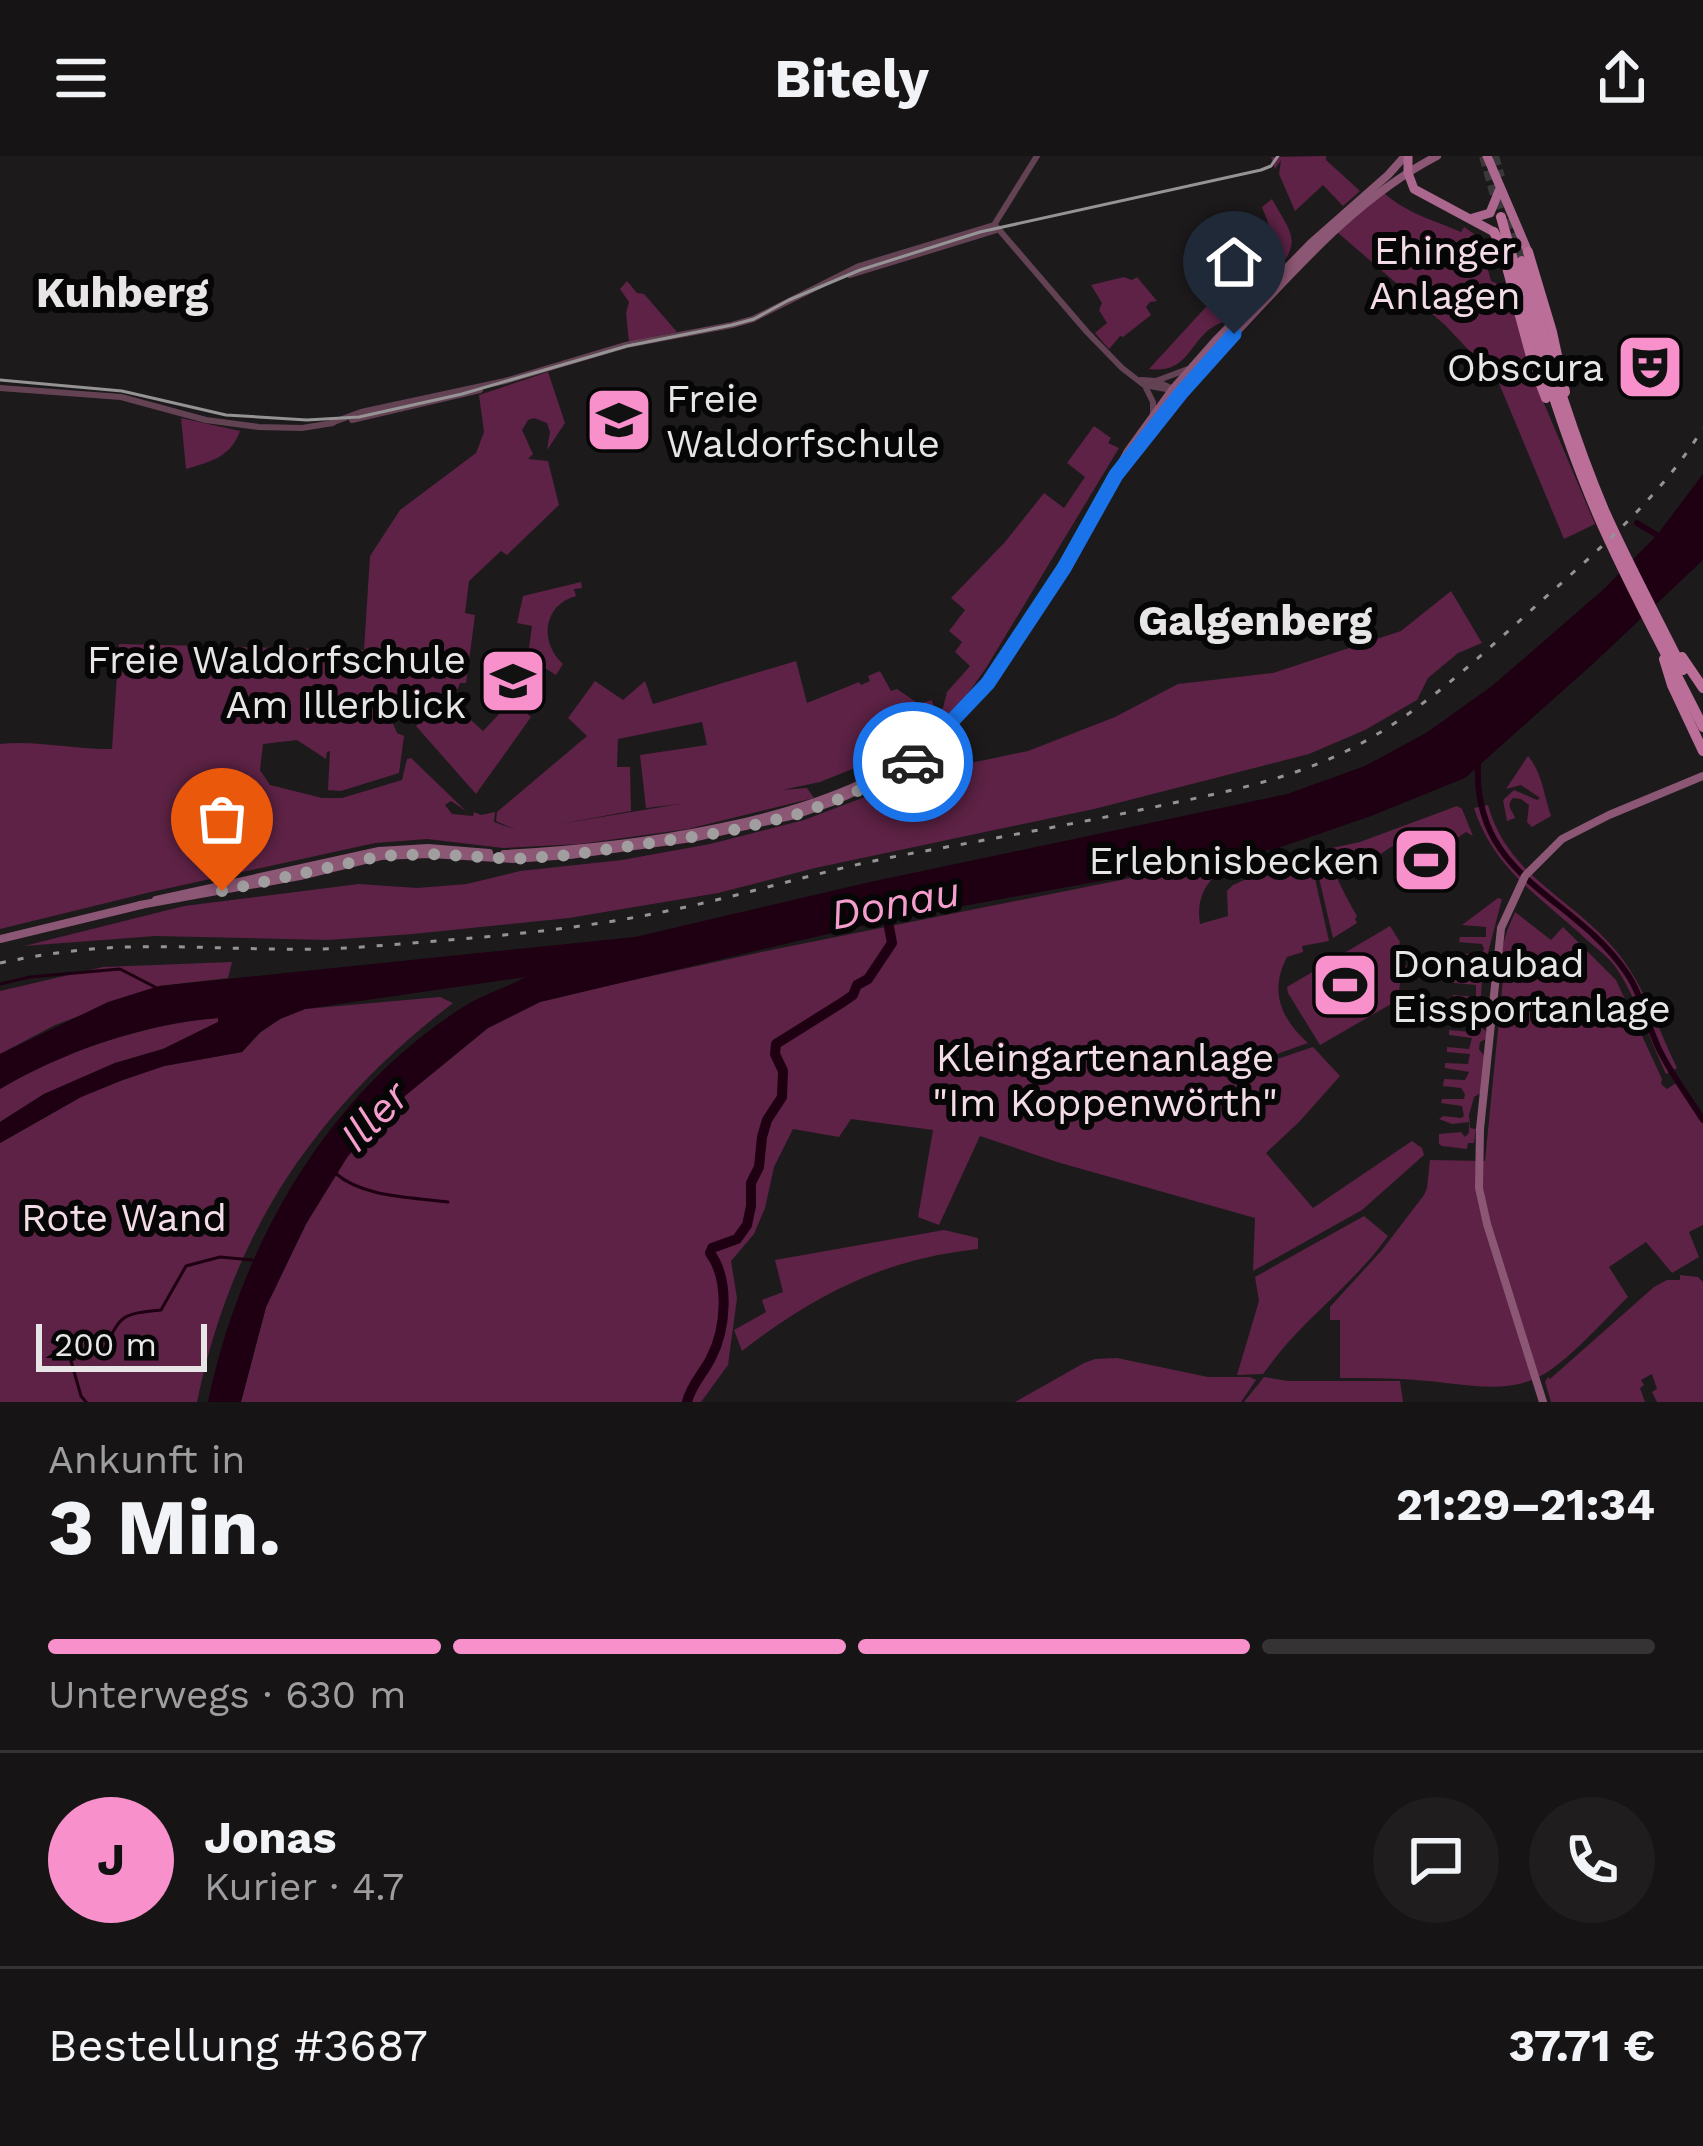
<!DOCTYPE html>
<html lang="de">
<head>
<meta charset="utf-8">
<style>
	body { margin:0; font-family:"Work Sans",sans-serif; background:#1f1d1e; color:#f1f3f6; height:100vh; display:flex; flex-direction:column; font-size:45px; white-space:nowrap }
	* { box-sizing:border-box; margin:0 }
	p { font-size:39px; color:#9e9ea0 }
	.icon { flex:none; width:66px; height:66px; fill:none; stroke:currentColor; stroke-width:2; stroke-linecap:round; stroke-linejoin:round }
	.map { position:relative; height:1246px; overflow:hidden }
	.details { display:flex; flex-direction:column; background:#161415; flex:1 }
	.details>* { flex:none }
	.scale { position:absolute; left:36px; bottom:30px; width:171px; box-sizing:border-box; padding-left:12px; border:6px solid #e7e5e6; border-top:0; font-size:33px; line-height:42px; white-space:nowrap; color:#e7e5e6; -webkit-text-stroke:9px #070606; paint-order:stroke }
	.pin { position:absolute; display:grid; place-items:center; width:102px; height:102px; color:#fff; margin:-123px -51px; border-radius:50% 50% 50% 0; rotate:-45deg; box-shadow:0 0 12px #0007 }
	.pin .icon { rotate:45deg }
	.courier { position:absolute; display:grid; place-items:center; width:120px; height:120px; margin:-60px; border:9px solid #1a73e8; border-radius:50%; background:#fff; color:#222; box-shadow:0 3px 15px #0007 }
	.headline em { font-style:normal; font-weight:700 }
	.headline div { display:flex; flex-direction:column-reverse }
	.headline { display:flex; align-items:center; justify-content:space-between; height:204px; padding:0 48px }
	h1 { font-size:78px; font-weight:700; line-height:90px }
	.bar { display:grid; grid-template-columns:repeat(4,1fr); gap:18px 12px; align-content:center; height:144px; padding:0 48px }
	.bar i { height:15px; border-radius:9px; background:#353334 }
	.bar .on { background:#f890cb }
	.bar p { grid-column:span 4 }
	.line { display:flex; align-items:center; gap:30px; padding:0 48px; border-top:3px solid #353334 }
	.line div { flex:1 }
	.round { display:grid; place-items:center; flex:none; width:126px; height:126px; border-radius:63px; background:#1f1d1e }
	header { display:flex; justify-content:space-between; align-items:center; height:156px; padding:0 48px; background:#161415; font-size:54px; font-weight:700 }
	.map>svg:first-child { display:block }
	.green { fill:#5d2245; fill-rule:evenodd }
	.water { fill:#1e0012 }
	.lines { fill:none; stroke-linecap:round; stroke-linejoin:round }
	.stream { stroke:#1e0012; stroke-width:3 }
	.canal { stroke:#1e0012; stroke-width:6 }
	.river { stroke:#1e0012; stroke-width:10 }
	.trunk-tunnel { stroke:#3b383a; stroke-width:10; stroke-dasharray:10 5; stroke-linecap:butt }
	.tertiary { stroke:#634254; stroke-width:6 }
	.secondary { stroke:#8c5774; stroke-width:8 }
	.primary { stroke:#ab678d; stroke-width:9 }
	.trunk { stroke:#ba6e98; stroke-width:10 }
	.tram { stroke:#959394; stroke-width:3 }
	.rail { stroke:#959394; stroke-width:3; stroke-dasharray:6 12; stroke-linecap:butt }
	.done { stroke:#a09e9f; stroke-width:12; stroke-dasharray:0 21.6 }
	.route { stroke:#1a73e8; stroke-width:15 }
	.labels { text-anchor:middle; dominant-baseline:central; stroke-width:12; stroke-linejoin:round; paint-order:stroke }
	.park-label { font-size:39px; fill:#f3dce7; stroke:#070606 }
	.poi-label { font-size:39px; fill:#e7e5e6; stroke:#070606; text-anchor:end }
	.neighbourhood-label { font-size:42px; font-weight:bold; fill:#e7e5e6; stroke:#070606 }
	.water-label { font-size:42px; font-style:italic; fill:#f59ece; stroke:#070606 }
</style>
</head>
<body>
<header><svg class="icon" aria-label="menu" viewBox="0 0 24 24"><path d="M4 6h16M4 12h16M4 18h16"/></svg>Bitely<svg class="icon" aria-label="share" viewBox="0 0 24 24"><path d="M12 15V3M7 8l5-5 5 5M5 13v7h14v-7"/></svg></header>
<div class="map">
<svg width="1703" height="1246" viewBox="0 0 1703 1246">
	<rect width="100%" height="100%" fill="#1d1a1c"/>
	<g class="green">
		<path d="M1326 0V4L1360 35 1343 50 1323 29 1295 55 1279 18 1281 4 1275 13 1271 1Z"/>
		<path d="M1383 36C1405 57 1436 65 1461 76L1464 71 1477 80 1476 85 1481 88 1491 125 1511 134 1532 219 1595 368 1564 383 1498 225 1445 169 1337 76Z"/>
		<path d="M1272 43C1290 76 1304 85 1275 116L1263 105 1252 116 1264 129 1237 157 1221 139C1236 124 1271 93 1269 71 1268 64 1264 57 1262 51Z"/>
		<path d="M1124 121 1132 124 1137 121 1157 145 1150 146 1146 151 1151 159 1123 181 1120 180 1109 193 1095 177 1107 167 1099 154 1102 147 1091 129Z"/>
		<path d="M627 125 637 137 644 138 677 176 629 186 626 157 629 146 620 133Z"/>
		<path d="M1215 141 1231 161C1223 166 1212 170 1205 177 1186 197 1182 217 1149 213Z"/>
		<path d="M548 216 565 267 547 294 550 276 547 267 534 262 528 264 522 274 533 298 528 303 548 305 559 349 507 399 501 395 469 425 465 457 475 459 466 527H460L452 547 483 575 506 551 516 548 531 561 476 638 416 570 419 567 417 559 396 556 391 563 397 577 404 580 399 617 341 635 328 634 330 595 327 596 326 603 297 584 263 588 260 614 270 629 322 642H342L402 624 407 603 411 602 466 655 451 645 445 649 452 658 473 660 474 656 481 659 495 656 494 666 516 674 496 665 497 656 587 580 568 562 595 525 623 544 645 525 653 548 796 505 807 547 859 526 861 529 870 525 868 520 880 515 891 535 897 533 919 548 932 544 935 556 943 552 947 536 970 510 955 496 962 486 949 475 965 454 951 442 1005 386 1044 337 1064 352 1085 321 1067 307 1094 270 1111 282 1108 287 1119 292 986 512 962 546 911 596 905 592 820 626 782 634 807 632 814 642 688 673 580 688 503 692 427 683 375 687 151 736 0 773V588C37 584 75 594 112 593L119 488 364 494 370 400 400 354 476 297 484 276 479 239ZM702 566 707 589 640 599 646 652 680 648 559 668 631 655 630 611H617L618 583Z"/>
		<path d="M181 262 240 275C231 301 210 306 186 313Z"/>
		<path d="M581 426 582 432 574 433 576 440C543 449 539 486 563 508L556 519 540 509 527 507 532 470 517 467 523 440Z"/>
		<path d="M1451 435 1482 487 1458 497 1428 522 1417 544 1365 574 1309 598 1094 653 815 712 718 737 569 762 413 778 328 784 155 780 24 790 184 750 359 728 417 732 467 728 520 715 622 704 710 688 804 664 886 633 940 597 966 608 1028 595 1115 561 1178 528 1273 517 1401 475Z"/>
		<path d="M1528 600C1542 616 1544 640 1551 660L1532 671 1527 666 1529 649 1521 643 1513 642C1505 651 1513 654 1515 662L1507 665 1503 644 1514 634 1537 644 1540 642 1521 629 1506 633Z"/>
		<path d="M1488 649C1507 718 1566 739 1610 788 1642 822 1657 871 1677 912L1666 918C1649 883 1637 841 1614 809 1607 800 1596 792 1587 784 1542 742 1494 714 1474 652Z"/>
		<path d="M1457 650 1462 653 1473 680 1466 676 1457 682C1441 679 1424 677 1410 685L1437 680 1455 684 1443 690 1436 683 1422 687 1419 686 1413 690 1416 692 1414 696 1406 692V688L1399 691 1394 689 1361 711 1349 693 1328 705C1338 723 1346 742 1357 760L1355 763 1357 767 1333 782 1313 696 1360 686Z"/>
		<path d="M1309 696 1329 785 1302 790 1303 796 1287 801C1269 835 1281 863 1308 887L1249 908 1197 917C1229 923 1281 901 1313 891L1340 920 1300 965 1266 997 1313 1052 1412 985 1422 992 1424 999 1362 1054 1253 1115 1255 1062 1057 1006 980 980 939 1069 918 1061 933 974 851 963 839 981 793 973 774 1011 765 1052 754 1078 731 1105 737 1142 728 1209 701 1246H241L266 1151 306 1068 335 1018 348 1000 406 939 488 872 540 846 610 829 776 793 1211 706 1214 721C1201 734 1197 750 1200 768L1228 760 1227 735 1233 729 1251 721 1261 707Z"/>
		<path d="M1498 742 1502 743 1484 812 1485 820 1482 823 1479 870 1486 875V883L1480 886 1479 893 1485 901 1482 936 1474 941 1469 959 1470 972 1476 973 1474 987H1468L1467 993 1442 990 1439 988V978L1461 976 1465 981 1469 977V966L1452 968 1439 963 1443 960 1461 962 1464 960 1462 950 1441 947 1442 943H1464L1465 938 1461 932 1443 930 1444 923 1465 924 1469 916 1445 912V907L1468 908 1470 898 1447 896V891L1469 893 1472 882 1449 879V874L1471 876 1475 869 1473 863 1450 861 1451 856 1474 858 1475 846 1453 844V839L1476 841V829L1454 827V821L1479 822 1455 816 1478 814 1480 804 1457 802 1458 797 1481 799 1484 793 1482 788 1459 786 1460 781H1486V771L1462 769Z"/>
		<path d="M1515 756 1551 784 1563 771 1616 824 1662 923 1661 928 1667 933 1676 927 1703 967V1069L1689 1076 1699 1101 1672 1117 1646 1086 1609 1111 1628 1141C1604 1164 1566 1208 1537 1222 1500 1239 1454 1226 1416 1224 1391 1222 1365 1222 1340 1222V1164H1330V1151L1382 1094 1424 1039 1427 1032 1430 1004 1485 1005 1504 813C1498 793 1507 775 1515 756Z"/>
		<path d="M1390 770 1400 786 1397 797 1408 813 1400 827 1398 844 1320 889 1288 837 1287 831Z"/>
		<path d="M232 806 228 822 159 830 55 869 0 898V835L103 811Z"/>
		<path d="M440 841 453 847C316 952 232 1076 197 1246H0V987L81 941 120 925 164 910 242 896 260 877 280 863 305 853Z"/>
		<path d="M219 862 218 866 163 893 115 907 44 938 0 966V933C62 896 147 867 219 862Z"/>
		<path d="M1364 1060 1388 1080C1361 1118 1326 1146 1294 1180 1283 1191 1273 1205 1263 1218L1237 1219 1259 1145 1255 1121Z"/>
		<path d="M944 1074 978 1082V1093C884 1103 816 1138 742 1195L734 1174 766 1156 762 1144 783 1136 775 1104Z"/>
		<path d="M1680 1119 1698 1121 1703 1126V1246H1657L1652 1236 1657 1233 1652 1218 1641 1224 1644 1229 1640 1232 1645 1246H1551L1545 1226 1548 1221 1550 1223 1654 1131 1667 1124H1680Z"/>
		<path d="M1117 1202 1208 1221H1250L1256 1224 1241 1246H1015L1084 1207 1095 1203Z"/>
		<path d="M1264 1221 1288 1225H1400L1403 1246H1244Z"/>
	</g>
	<path class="water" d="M1703 318V404L1595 506 1465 622 1371 660 1275 693 887 764 540 846 488 872 406 939 348 1000 306 1068 266 1151 241 1246H208C240 1092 325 940 460 853 481 839 505 832 526 821L305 853 280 863 260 876 242 896 164 910 120 925 81 941 0 987V966L44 938 115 907 163 893 218 866V862C146 867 62 896 0 933V898L108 846 159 830 635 781 870 726 1287 638 1365 610 1426 577 1492 530 1605 432 1657 379Z"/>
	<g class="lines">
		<g class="stream">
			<path d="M0 828 30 821 120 813 155 831"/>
			<path d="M335 1017C364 1042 412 1041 448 1046"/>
			<path d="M86 1246 81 1240 71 1205 80 1194 102 1198C121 1160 118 1158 161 1154L186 1110 220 1101 252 1104"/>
		</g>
		<g class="canal">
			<path d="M1637 367 1657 379"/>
			<path d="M1478 606C1472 723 1572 737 1626 816 1642 839 1647 868 1659 893 1671 918 1688 940 1703 964"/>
		</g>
		<path class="river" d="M687 1246C691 1229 703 1218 711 1202 726 1173 730 1124 710 1097L712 1092 737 1083 747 1069 751 1050V1027L759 1011 762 981 767 964 782 941 783 915 775 898 776 888 843 846 853 839 857 829 868 823 892 787 886 755"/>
		<g class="trunk-tunnel">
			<path d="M1484 0 1501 61"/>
			<path d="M1494 0 1500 21"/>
			<path d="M1511 62 1522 105"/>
		</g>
		<g class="tertiary">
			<path d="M995 69 1087 176 1122 212 1144 229 1172 234"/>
			<path d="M850 119 997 74"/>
			<path d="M1141 224 1156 225 1181 237"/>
			<path d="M1156 225 1188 213"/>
			<path d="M0 232 121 241 206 264 259 271 302 272 333 267"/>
			<path d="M1146 232 1153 246V258"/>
			<path d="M352 264 480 234"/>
			<path d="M331 267 361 256 505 225 626 189 732 169 753 163 859 110 994 69 1037 0"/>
		</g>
		<g class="secondary">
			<path d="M1125 309C1164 254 1210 204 1256 155 1310 97 1366 37 1437 0"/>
			<path d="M504 698C623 692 826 668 920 592"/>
			<path d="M156 744 379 695 428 692 489 697"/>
			<path d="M140 749 300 720 381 700 430 698 513 703 570 699 692 682 795 659 832 646 898 616 935 585 989 527 1081 383 1128 295 1172 234 1217 183 1311 87 1388 19 1405 0"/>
			<path d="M0 783 141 749"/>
			<path d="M1543 1246 1487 1068 1479 1032 1480 973 1501 772 1525 720 1562 683 1609 659 1703 620"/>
		</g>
		<g class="primary">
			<path d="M1408 0V17L1414 33 1494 76"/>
			<path d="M1487 0 1528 96"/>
			<path d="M1473 62 1490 57 1499 35"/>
		</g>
		<g class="trunk">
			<path d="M1501 61C1529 161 1556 261 1597 357 1628 430 1668 500 1703 571"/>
			<path d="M1494 76 1501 89 1533 208 1546 242"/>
			<path d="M1528 96 1552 176 1565 236"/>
			<path d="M1522 105C1545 190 1570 273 1604 354 1628 408 1657 461 1683 514"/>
			<path d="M1682 501 1703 532"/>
			<path d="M1664 503 1672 529 1703 595"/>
		</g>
		<path class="tram" d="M0 224 122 235 226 259 307 264 359 261 462 238 627 190 732 169 754 163 789 144 860 114 980 76 1261 14 1271 10 1278 0"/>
		<path class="rail" d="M0 807C42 798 86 792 129 791 207 789 285 797 362 791 463 783 568 776 667 755 746 739 823 714 903 699 985 684 1068 669 1150 652 1214 638 1278 627 1338 599 1414 564 1476 504 1538 448 1597 395 1661 341 1703 272"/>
	</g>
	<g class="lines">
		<path class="done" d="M222 735 381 700 430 698 514 703 570 699 725 676 795 659 832 646 876 627 913 606"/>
		<path class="route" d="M913 606 988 527 1064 412 1116 319 1181 237 1234 178"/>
	</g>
	<defs>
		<symbol id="theatre-square" viewBox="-11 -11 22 22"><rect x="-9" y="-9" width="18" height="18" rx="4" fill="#f890cb" stroke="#070606"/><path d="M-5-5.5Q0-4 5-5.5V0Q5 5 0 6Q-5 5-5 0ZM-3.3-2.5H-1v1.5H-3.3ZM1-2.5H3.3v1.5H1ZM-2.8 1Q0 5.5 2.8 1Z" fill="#111"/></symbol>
		<symbol id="school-square" viewBox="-11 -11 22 22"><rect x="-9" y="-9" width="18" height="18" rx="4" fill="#f890cb" stroke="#070606"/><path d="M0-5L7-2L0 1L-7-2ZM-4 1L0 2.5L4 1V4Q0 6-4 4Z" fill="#111"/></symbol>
		<symbol id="stadium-square" viewBox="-11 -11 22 22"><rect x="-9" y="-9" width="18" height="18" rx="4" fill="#f890cb" stroke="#070606"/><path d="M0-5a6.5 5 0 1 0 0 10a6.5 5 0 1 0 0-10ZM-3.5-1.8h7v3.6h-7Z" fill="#111"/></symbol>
	</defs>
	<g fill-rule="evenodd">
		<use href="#theatre-square" x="1612" y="173" width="76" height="76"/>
		<use href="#school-square" x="581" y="226" width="76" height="76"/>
		<use href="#school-square" x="475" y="487" width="76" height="76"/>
		<use href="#stadium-square" x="1388" y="666" width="76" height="76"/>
		<use href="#stadium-square" x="1307" y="791" width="76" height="76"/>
	</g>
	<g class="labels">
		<g class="park-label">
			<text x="1445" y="94">Ehinger<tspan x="1445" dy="45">Anlagen</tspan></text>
			<text x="1105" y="901">Kleingartenanlage<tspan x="1105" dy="45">"Im Koppenwörth"</tspan></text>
			<text x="124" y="1061">Rote Wand</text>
		</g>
		<g class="poi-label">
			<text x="1604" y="211">Obscura</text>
			<text x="666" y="242" text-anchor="start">Freie<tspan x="666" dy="45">Waldorfschule</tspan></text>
			<text x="466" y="503">Freie Waldorfschule<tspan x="466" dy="45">Am Illerblick</tspan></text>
			<text x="1380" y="704">Erlebnisbecken</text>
			<text x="1392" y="807" text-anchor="start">Donaubad<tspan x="1392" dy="45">Eissportanlage</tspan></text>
		</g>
		<g class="neighbourhood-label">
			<text x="122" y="136">Kuhberg</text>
			<text x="1255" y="464">Galgenberg</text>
		</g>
		<g class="water-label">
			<text transform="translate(895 747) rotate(-11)">Donau</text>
			<text transform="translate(374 960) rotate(-46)">Iller</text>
		</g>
	</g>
</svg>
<div class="scale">200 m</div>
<div class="pin" style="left:222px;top:735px;background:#ea580c"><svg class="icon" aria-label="bag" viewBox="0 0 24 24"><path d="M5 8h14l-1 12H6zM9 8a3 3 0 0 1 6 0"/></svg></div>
<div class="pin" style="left:1234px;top:178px;background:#1f2937"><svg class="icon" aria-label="home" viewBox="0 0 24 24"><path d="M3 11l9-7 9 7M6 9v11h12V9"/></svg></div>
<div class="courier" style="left:913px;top:606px"><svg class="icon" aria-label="car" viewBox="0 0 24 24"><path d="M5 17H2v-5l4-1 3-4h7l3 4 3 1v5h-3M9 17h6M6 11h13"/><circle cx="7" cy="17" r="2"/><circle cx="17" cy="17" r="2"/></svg></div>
</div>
<section class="details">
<div class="headline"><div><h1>3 Min.</h1><p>Ankunft in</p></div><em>21:29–21:34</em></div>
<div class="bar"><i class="on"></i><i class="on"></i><i class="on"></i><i></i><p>Unterwegs · 630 m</p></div>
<div class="line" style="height:216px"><b class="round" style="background:#f890cb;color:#111">J</b><div><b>Jonas</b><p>Kurier · 4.7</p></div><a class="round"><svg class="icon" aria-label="chat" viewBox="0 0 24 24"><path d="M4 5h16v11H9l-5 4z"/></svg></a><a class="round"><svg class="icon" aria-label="phone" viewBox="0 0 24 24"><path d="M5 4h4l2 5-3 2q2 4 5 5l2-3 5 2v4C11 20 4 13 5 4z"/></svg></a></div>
<div class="line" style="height:156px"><div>Bestellung #3687</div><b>37.71 €</b></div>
</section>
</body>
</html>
